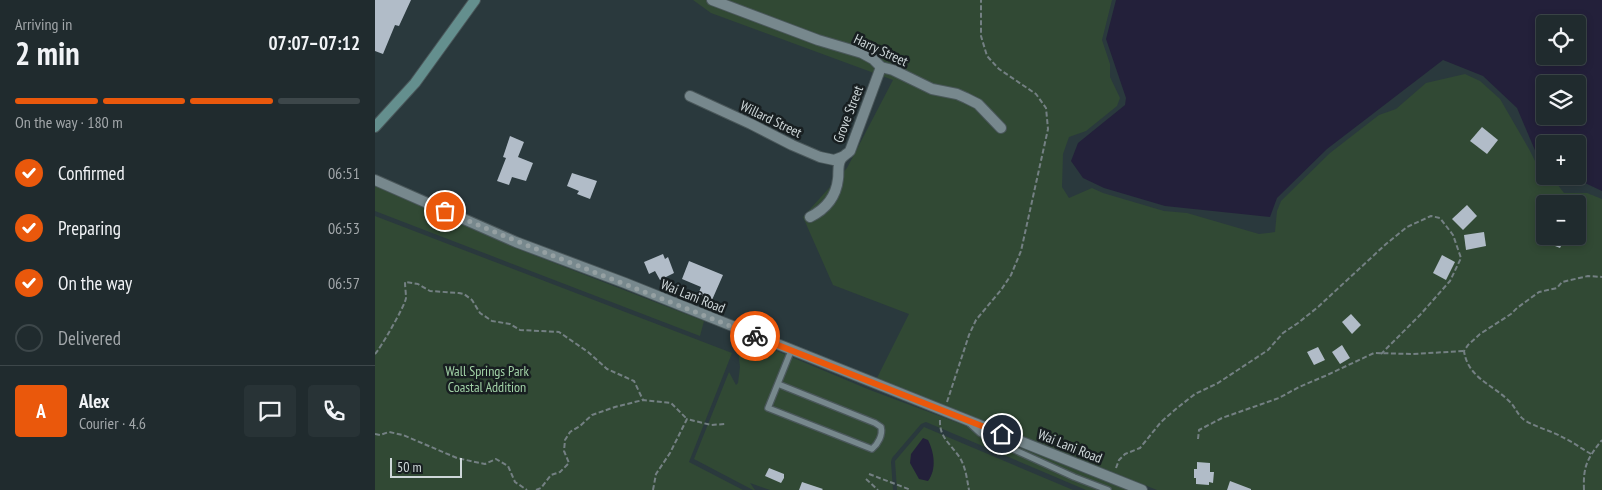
<!DOCTYPE html>
<html lang="en">
<head>
<meta charset="utf-8">
<style>
	body { margin:0; font-family:"PT Sans Narrow",sans-serif; background:#283336; color:#f1f3f6; height:100vh; display:flex; flex-direction:column; font-size:19px; white-space:nowrap }
	* { box-sizing:border-box; margin:0 }
	p { font-size:16px; color:#a2a7aa }
	.icon { flex:none; width:28px; height:28px; fill:none; stroke:currentColor; stroke-width:2; stroke-linecap:round; stroke-linejoin:round }
	.map { position:relative; flex:1; overflow:hidden }
	.sheet { display:flex; flex-direction:column; background:#202b2e; width:375px }
	.sheet>* { flex:none }
	.tools { position:absolute; left:1161px; top:15px; display:grid; gap:10px }
	.tools a { display:grid; place-items:center; width:50px; height:50px; border-radius:5px; background:#202b2e; box-shadow:0 2px 8px #0003,0 0 0 1px #3d474a; font-size:25px }
	.scale { position:absolute; left:15px; bottom:12px; width:72px; box-sizing:border-box; padding-left:5px; border:2px solid #ced7d9; border-top:0; font-size:14px; line-height:18px; white-space:nowrap; color:#ced7d9; -webkit-text-stroke:4px #181f21; paint-order:stroke }
	.pin { position:absolute; display:grid; place-items:center; width:42px; height:42px; color:#fff; margin:-21px; border:2px solid #fff; border-radius:50%; box-shadow:0 1px 5px #0007 }
	.courier { position:absolute; display:grid; place-items:center; width:50px; height:50px; margin:-25px; border:4px solid #ea580c; border-radius:50%; background:#fff; color:#222; box-shadow:0 1px 6px #0007 }
	.overview em { font-style:normal; font-weight:700 }
	.overview div { display:flex; flex-direction:column-reverse }
	.overview { display:flex; align-items:center; justify-content:space-between; height:85px; padding:0 15px }
	h1 { font-size:32px; font-weight:700; line-height:38px }
	.bar { display:grid; grid-template-columns:repeat(4,1fr); gap:8px 5px; align-content:center; height:60px; padding:0 15px }
	.bar i { height:6px; border-radius:4px; background:#3d474a }
	.bar .selected { background:#ea580c }
	.bar p { grid-column:span 4 }
	.line { display:flex; align-items:center; gap:12px; padding:0 15px; border-top:1px solid #3d474a }
	.line div { flex:1 }
	.round { display:grid; place-items:center; flex:none; width:52px; height:52px; border-radius:5px; background:#283336 }
	ol { padding:0 15px; list-style:none }
	li { display:flex; align-items:center; gap:15px; height:55px }
	li p { margin-inline-start:auto }
	li .icon { padding:5px; border-radius:50%; background:#ea580c; color:#fff; stroke-width:4 }
	li:last-child { color:#a2a7aa }
	li i { width:28px; height:28px; border:2px solid #3d474a; border-radius:50% }
	main { display:flex; flex:1; min-height:0 }
	.map>svg:first-child { display:block }
	.green { fill:#314934; fill-rule:evenodd }
	.water { fill:#23203a; fill-rule:evenodd }
	.building { fill:#b1bcc8 }
	.lines { fill:none; stroke-linecap:round; stroke-linejoin:round }
	.lane-casing { stroke:#4a575a; stroke-width:8 }
	.street-casing { stroke:#4a575a; stroke-width:12 }
	.secondary-casing { stroke:#4a575a; stroke-width:12 }
	.path { stroke:#748083; stroke-width:2; stroke-dasharray:5 2.5; stroke-linecap:butt }
	.lane { stroke:#77888d; stroke-width:5.5 }
	.street { stroke:#77888d; stroke-width:10 }
	.secondary { stroke:#648f8e; stroke-width:10 }
	.done { stroke:#95a0a2; stroke-width:5; stroke-dasharray:0 9 }
	.route { stroke:#ea580c; stroke-width:6 }
	.labels { text-anchor:middle; dominant-baseline:central; stroke-width:5; stroke-linejoin:round; paint-order:stroke }
	.street-label { font-size:14px; fill:#ced7d9; stroke:#181f21 }
	.park-label { font-size:14px; fill:#a2d2a7; stroke:#181f21 }
</style>
</head>
<body>
<main>
<section class="sheet">
<div class="overview"><div><h1>2 min</h1><p>Arriving in</p></div><em>07:07–07:12</em></div>
<div class="bar"><i class="selected"></i><i class="selected"></i><i class="selected"></i><i></i><p>On the way · 180 m</p></div>
<ol>
<li><svg class="icon" aria-label="check" viewBox="0 0 24 24"><path d="M5 12l5 5 9-10"/></svg>Confirmed<p>06:51</p></li>
<li><svg class="icon" aria-label="check" viewBox="0 0 24 24"><path d="M5 12l5 5 9-10"/></svg>Preparing<p>06:53</p></li>
<li><svg class="icon" aria-label="check" viewBox="0 0 24 24"><path d="M5 12l5 5 9-10"/></svg>On the way<p>06:57</p></li>
<li><i></i>Delivered</li>
</ol>
<div class="line" style="height:90px"><b class="round" style="background:#ea580c;color:#fff">A</b><div><b>Alex</b><p>Courier · 4.6</p></div><a class="round"><svg class="icon" aria-label="chat" viewBox="0 0 24 24"><path d="M4 5h16v11H9l-5 4z"/></svg></a><a class="round"><svg class="icon" aria-label="phone" viewBox="0 0 24 24"><path d="M5 4h4l2 5-3 2q2 4 5 5l2-3 5 2v4C11 20 4 13 5 4z"/></svg></a></div>
</section>
<div class="map">
<svg width="1227" height="490" viewBox="0 0 1227 490">
	<rect width="100%" height="100%" fill="#2a393d"/>
	<g class="green">
		<path d="M318 0H737L727 40 735 64V77L745 98 742 106 711 131 694 137 688 154 687 187 694 198 717 188 728 193 789 211 812 213 884 234 900 232 902 211 906 201 955 153 1004 115 1021 109 1051 83 1090 74 1105 81 1125 99 1154 149 1162 165 1170 170V176H1176L1189 193H1212L1227 199V490H782L502 378 534 314 458 285 428 217 472 168 518 80 336 13ZM1170 204H1202V236H1170Z"/>
		<path d="M0 186 138 247 329 321 325 336 0 211Z"/>
		<path d="M0 216 357 353 314 462 368 490H0Z"/>
		<path d="M361 334 495 390 594 427 752 490H711L551 422 546 424 517 458 516 462 518 490H395L375 483 380 490H378L319 459 354 372 361 385 363 383 365 367Z"/>
		<path d="M549 427 698 490H522L520 461Z"/>
	</g>
	<g class="water">
		<path d="M741 0H1227V191L1195 176H1202V144H1170V164L1165 162 1142 108 1108 76 1068 60 952 149 902 198 895 217 790 206 729 188 708 178 696 161 703 143 750 105 751 98 731 39ZM1170 24H1202V56H1170ZM1170 84H1202V116H1170Z"/>
		<path d="M548 438 553 440C559 452 562 469 553 481L544 479 535 463 536 454Z"/>
	</g>
	<g class="building">
		<path d="M0 0H36L24 26 20 25 8 54 0 51Z"/>
		<path d="M1107 127 1123 140 1112 154 1095 141Z"/>
		<path d="M135 136 149 142 143 157 158 163 151 181 137 177 134 185 122 181 131 158 128 157Z"/>
		<path d="M197 173 222 181 215 199 202 194 204 191 192 186Z"/>
		<path d="M1092 205 1102 216 1088 230 1077 219Z"/>
		<path d="M1109 232 1111 246 1091 250 1089 235Z"/>
		<path d="M1179 236H1191L1185 248 1175 244Z"/>
		<path d="M288 254 290 259 293 257 299 273 285 280 280 271 274 274 269 262Z"/>
		<path d="M1067 255 1080 262 1071 280 1058 273Z"/>
		<path d="M314 261 348 275 337 300 323 295 326 287 307 279Z"/>
		<path d="M976 314 986 325 977 334 967 322Z"/>
		<path d="M967 345 975 358 965 364 957 352Z"/>
		<path d="M943 347 950 360 939 365 932 352Z"/>
		<path d="M822 462 835 463V472H839L838 483 834 482V485L821 484V478H819V469H822Z"/>
		<path d="M394 468 409 474V478L406 483 390 476Z"/>
		<path d="M855 481 876 489V490H852Z"/>
		<path d="M427 482 448 489 447 490H424Z"/>
	</g>
	<g class="lines">
		<defs>
			<g id="lane">
				<path d="M403 384 500 423 506 427C508 435 503 444 497 449L393 408 416 351"/>
				<path d="M593 422 605 433 618 440 699 477 733 490"/>
			</g>
			<g id="street">
				<path d="M337 0 443 40 487 53 498 59 506 67 518 70 557 89 582 94 591 98 603 104 626 128"/>
				<path d="M315 96 376 124 417 145 445 157 459 160 467 157"/>
				<path d="M0 180 141 242 250 283 767 490"/>
				<path d="M435 217C451 209 461 197 463 179 464 173 462 165 466 159 468 156 472 154 475 151L506 67"/>
			</g>
			<path id="secondary" d="M0 127 40 83 100 0"/>
		</defs>
		<use href="#lane" class="lane-casing"/>
		<use href="#street" class="street-casing"/>
		<use href="#secondary" class="secondary-casing"/>
		<g class="path">
			<path d="M0 354C5 349 30 306 31 298 31 293 30 287 30 282L43 284 55 291 84 293 89 294 97 300 105 313 117 321 135 324 145 330 184 332 213 352 232 369 259 381 268 400"/>
			<path d="M572 402 594 335 601 320 626 290 636 275 646 251 673 129 671 108 661 94 624 69 612 56 606 36V0"/>
			<path d="M565 420C564 438 577 445 585 458 591 468 592 480 594 490"/>
			<path d="M0 434 5 435 14 432 28 435 82 458 100 462 110 464 121 459 133 466 140 482 152 490"/>
			<path d="M823 439 824 430 847 418 904 398 924 387 950 376 999 353 1038 354 1089 351"/>
			<path d="M1216 454C1207 449 1198 442 1189 438 1177 431 1163 428 1151 421 1142 416 1141 407 1134 401 1117 384 1093 378 1089 351L1093 345 1105 334 1136 314 1142 308 1164 292 1182 288 1187 282 1213 276 1227 277"/>
			<path d="M741 468 744 460 750 454 765 448 786 422 802 408 820 394 843 383 893 350 908 333 923 323 943 307 1011 244 1032 227 1056 216 1065 218 1078 235 1086 258 1075 281 1045 315 1006 354"/>
			<path d="M494 474 536 490"/>
			<path d="M491 479 503 490"/>
			<path d="M161 490 166 488 176 475 185 472 194 463 189 451 190 440 195 432 205 426 217 415 240 407 268 400 296 403 312 419"/>
			<path d="M278 490 281 474 295 453 312 419 336 425 350 424"/>
			<path d="M1209 490C1208 466 1212 459 1227 440"/>
		</g>
		<use href="#lane" class="lane"/>
		<use href="#street" class="street"/>
		<use href="#secondary" class="secondary"/>
	</g>
	<g class="lines">
		<path class="done" d="M70 211C172 255 277 294 380 336"/>
		<path class="route" d="M380 336 627 434"/>
	</g>
	<g class="labels">
		<g class="street-label">
			<text transform="translate(506 50) rotate(25)">Harry Street</text>
			<text transform="translate(473 114) rotate(-69)">Grove Street</text>
			<text transform="translate(396 119) rotate(26)">Willard Street</text>
			<text transform="translate(318 296) rotate(22)">Wai Lani Road</text>
			<text transform="translate(695 446) rotate(22)">Wai Lani Road</text>
		</g>
		<g class="park-label">
			<text x="112" y="371">Wall Springs Park<tspan x="112" dy="16">Coastal Addition</tspan></text>
		</g>
	</g>
</svg>
<div class="tools">
<a><svg class="icon" aria-label="locate" viewBox="0 0 24 24"><circle cx="12" cy="12" r="6"/><path d="M12 2v4M12 18v4M2 12h4M18 12h4"/></svg></a>
<a><svg class="icon" aria-label="layers" viewBox="0 0 24 24"><path d="M12 4l9 5-9 5-9-5zM3 14l9 5 9-5"/></svg></a>
<a>+</a>
<a>−</a>
</div>
<div class="scale">50 m</div>
<div class="pin" style="left:70px;top:211px;background:#ea580c"><svg class="icon" aria-label="bag" viewBox="0 0 24 24"><path d="M5 8h14l-1 12H6zM9 8a3 3 0 0 1 6 0"/></svg></div>
<div class="pin" style="left:627px;top:434px;background:#1f2937"><svg class="icon" aria-label="home" viewBox="0 0 24 24"><path d="M3 11l9-7 9 7M6 9v11h12V9"/></svg></div>
<div class="courier" style="left:380px;top:336px"><svg class="icon" aria-label="bike" viewBox="0 0 24 24"><circle cx="6" cy="16" r="4"/><circle cx="18" cy="16" r="4"/><path d="M6 16l4-8h5l3 8M10 8l3 8H6M13 5h3"/></svg></div>
</div>
</main>
</body>
</html>
